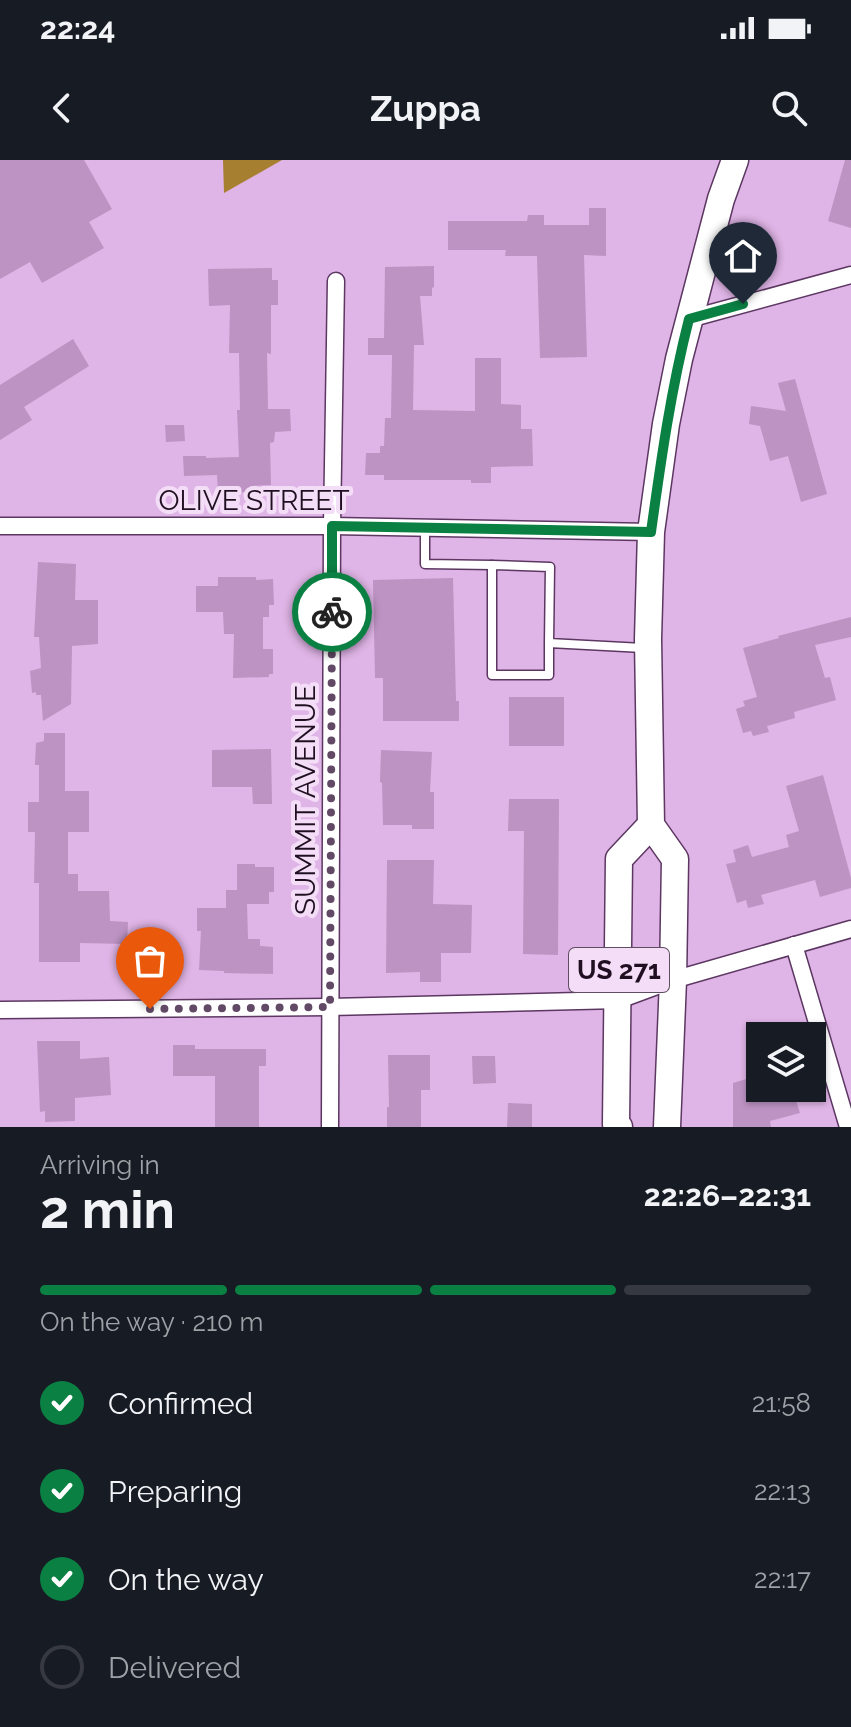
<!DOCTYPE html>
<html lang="en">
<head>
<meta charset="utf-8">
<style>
	body { margin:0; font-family:Raleway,sans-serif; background:#20242c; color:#f1f3f6; height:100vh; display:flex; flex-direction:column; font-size:30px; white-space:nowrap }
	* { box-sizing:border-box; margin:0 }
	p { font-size:26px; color:#9ea1a6 }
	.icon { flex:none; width:44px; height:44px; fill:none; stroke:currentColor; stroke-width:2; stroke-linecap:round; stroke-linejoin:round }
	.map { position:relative; height:967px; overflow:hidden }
	.drawer { display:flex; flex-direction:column; background:#171b24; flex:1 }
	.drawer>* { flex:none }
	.tools { position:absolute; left:746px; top:862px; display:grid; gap:16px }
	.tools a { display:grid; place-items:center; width:80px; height:80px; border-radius:0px; background:#171b24; box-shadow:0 2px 6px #0004; font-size:40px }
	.pin { position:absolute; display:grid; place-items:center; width:68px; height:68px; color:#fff; margin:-82px -34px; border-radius:50% 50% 50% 0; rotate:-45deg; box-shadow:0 0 8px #0007 }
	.pin .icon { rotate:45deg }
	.courier { position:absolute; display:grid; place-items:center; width:80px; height:80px; margin:-40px; border:6px solid #0b8043; border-radius:50%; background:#fff; color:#222; box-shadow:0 2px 10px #0007 }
	.head em { font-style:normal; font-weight:700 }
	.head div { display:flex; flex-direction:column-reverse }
	.head { display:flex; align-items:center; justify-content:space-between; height:136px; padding:0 40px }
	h1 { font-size:52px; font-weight:700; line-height:60px }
	.bar { display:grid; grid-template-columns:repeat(4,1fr); gap:12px 8px; align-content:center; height:96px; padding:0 40px }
	.bar i { height:10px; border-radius:6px; background:#363941 }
	.bar .selected { background:#0b8043 }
	.bar p { grid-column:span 4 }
	ol { padding:0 40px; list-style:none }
	li { display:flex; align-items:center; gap:24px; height:88px }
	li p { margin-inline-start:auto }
	li .icon { padding:8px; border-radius:50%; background:#0b8043; color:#fff; stroke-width:4 }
	li:last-child { color:#9ea1a6 }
	li i { width:44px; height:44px; border:4px solid #363941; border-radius:50% }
	.status { display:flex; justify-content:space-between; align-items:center; height:56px; padding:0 40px; background:#171b24; direction:ltr }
	.status svg { height:22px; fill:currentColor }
	header { display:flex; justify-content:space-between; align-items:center; height:104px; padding:0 40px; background:#171b24; font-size:36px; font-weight:700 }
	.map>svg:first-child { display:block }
	.forest { fill:#a67f30 }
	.building { fill:#bd93c3 }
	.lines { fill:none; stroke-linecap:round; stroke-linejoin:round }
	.service-casing { stroke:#5c3762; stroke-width:11 }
	.minor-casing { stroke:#5c3762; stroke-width:19 }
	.primary-casing { stroke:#5c3762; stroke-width:29 }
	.service { stroke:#fff; stroke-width:8 }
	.minor { stroke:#fff; stroke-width:16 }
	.primary { stroke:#fff; stroke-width:26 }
	.done { stroke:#624966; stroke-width:8; stroke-dasharray:0 14.4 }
	.route { stroke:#0b8043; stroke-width:10 }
	.labels { text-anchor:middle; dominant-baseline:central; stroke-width:8; stroke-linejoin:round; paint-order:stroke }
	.shield { fill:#f4ddf7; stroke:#5f4d61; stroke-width:2 }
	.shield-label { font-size:26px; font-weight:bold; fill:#1f0f21 }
	.street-label { font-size:28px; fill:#1f0f21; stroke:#f4ddf7 }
</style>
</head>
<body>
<div class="status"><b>22:24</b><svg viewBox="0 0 49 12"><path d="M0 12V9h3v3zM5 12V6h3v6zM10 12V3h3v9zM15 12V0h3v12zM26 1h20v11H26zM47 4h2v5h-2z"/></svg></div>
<header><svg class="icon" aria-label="back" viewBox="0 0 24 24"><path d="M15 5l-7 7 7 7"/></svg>Zuppa<svg class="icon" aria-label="search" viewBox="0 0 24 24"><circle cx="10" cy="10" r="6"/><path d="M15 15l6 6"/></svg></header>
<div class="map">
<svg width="851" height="967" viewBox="0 0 851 967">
	<rect width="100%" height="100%" fill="#dfb4e6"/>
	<path class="forest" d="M223 0H282L224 33Z"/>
	<g class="building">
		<path d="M0 0H84L112 49 89 62 104 88 42 123 30 102 0 119Z"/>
		<path d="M845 0H851V68L828 61Z"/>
		<path d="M589 48H606V96L584 95 587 197 540 198 537 96H505L506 90H448V61H527L528 55H544V65H589Z"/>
		<path d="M434 106V127L432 128V136H420L424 185H414L413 250 475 251V198H501V244L521 245V269H532L533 306 491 307V323H471V320H384V315H365L366 293H380V286H384L385 258H391L392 195H368V178H384L385 107Z"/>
		<path d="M272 108V120H278V145H271V194L267 193 268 249H290L291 271 275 272 274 282 270 283 271 325 250 326V332L218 333 217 315 184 316 183 296H206V298L239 297 237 250H240L239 193H229L230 145 209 146 208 109Z"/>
		<path d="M73 179 89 206 24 247 32 260 0 280V225Z"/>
		<path d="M795 219 827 334 801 342 788 296 770 301 760 266 749 264 751 246 786 251 778 223Z"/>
		<path d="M165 265H184L185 281 166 282Z"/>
		<path d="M38 402 76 404 75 440H98V484L72 486 71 544 43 561 41 535H36V532L32 533 30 511 41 508 39 477H34Z"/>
		<path d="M218 417H256V420L273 419 274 445H269V457H263V489H273V514H269V517L233 518 234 474H224L223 452H196V426H218Z"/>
		<path d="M453 418 456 541H459V561H383V518H375L373 420Z"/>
		<path d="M851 457V477L815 485 825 518 830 517 836 540 794 552 795 558 767 566 769 572 753 576 751 571 743 573 736 549 745 546 743 541 757 537 743 488 779 478 778 476Z"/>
		<rect x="509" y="537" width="55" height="49"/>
		<path d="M44 573H65V631H89V672H68V714H78V731H109L110 761 128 762 127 784 80 783V802H39V723H34L35 672H28V642H39V605H35L36 583 44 581Z"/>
		<path d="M271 589 272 644H253L252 627H212V590Z"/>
		<path d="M381 590 432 592 430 632H434V669H412V665H383L382 623 380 622Z"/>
		<path d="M823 615 851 718V728L820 737 815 720 761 735 764 744 748 748 746 740 737 743 726 704 736 702 733 690 748 685 752 697 789 687 786 675 799 671 786 626Z"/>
		<path d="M509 639H559L558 795 523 794 524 671H508Z"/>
		<path d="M387 700H434L433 744 472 745 471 793H441V822H420V812L386 813Z"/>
		<path d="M237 704H255V707H274V732H269V744H247L248 779H260V786L273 787V814L224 813V811L199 810 201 771H197V748H226V730H237Z"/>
		<path d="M37 881H80V899L109 897 111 935 75 938V961L45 962V951L40 952Z"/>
		<path d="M173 885H195V889H266V906H259V967H215V916H173Z"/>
		<path d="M388 895H430V930H421V967H387V947H389Z"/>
		<path d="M472 896H495L496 923 473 924Z"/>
		<path d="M760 915V928H792L800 953 770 961 771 967H733V923Z"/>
		<path d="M508 943 532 944V967H507Z"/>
	</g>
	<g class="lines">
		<defs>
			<g id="service">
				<path d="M425 368V404L492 405"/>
				<path d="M549 483 550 407 492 405V515H549V483L643 488"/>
			</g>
			<g id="minor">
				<path d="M689 159 851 115"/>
				<path d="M0 366H332L651 372"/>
				<path d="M794 785 848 967"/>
				<path d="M0 850 330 847 619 840 673 820 851 769"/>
				<path d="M330 967 332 366 336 121"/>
			</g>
			<g id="primary">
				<path d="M619 967 616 964 619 699 651 665"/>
				<path d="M667 967 673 820 675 699 651 665 648 479 651 372 666 264 679 199 721 39 735 0"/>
			</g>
		</defs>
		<use href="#service" class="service-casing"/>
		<use href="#minor" class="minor-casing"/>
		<use href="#primary" class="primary-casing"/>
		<use href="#service" class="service"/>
		<use href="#minor" class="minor"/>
		<use href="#primary" class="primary"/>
	</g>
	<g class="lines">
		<path class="done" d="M150 849 330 847 332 452"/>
		<path class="route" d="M332 452V366L651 372C661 300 671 229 689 159L743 144"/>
	</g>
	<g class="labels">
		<rect class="shield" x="569" y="788" width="100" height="44" rx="6"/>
		<g class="shield-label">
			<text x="619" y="810">US 271</text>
		</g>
		<g class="street-label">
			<text x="254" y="340">OLIVE STREET</text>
			<text transform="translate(305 640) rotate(-90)">SUMMIT AVENUE</text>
		</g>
	</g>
</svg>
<div class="tools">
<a><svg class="icon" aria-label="layers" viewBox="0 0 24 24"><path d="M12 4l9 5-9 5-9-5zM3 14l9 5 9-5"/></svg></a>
</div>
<div class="pin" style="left:150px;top:849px;background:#ea580c"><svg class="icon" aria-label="bag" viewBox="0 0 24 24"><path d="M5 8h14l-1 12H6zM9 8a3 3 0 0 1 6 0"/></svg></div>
<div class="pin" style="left:743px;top:144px;background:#1f2937"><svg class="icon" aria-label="home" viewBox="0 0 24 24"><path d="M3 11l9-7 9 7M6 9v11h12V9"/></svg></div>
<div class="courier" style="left:332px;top:452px"><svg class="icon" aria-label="bike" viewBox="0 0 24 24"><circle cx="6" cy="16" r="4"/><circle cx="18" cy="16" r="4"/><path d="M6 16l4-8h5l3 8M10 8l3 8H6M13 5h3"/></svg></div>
</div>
<section class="drawer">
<div class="head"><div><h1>2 min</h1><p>Arriving in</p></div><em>22:26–22:31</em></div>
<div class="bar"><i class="selected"></i><i class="selected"></i><i class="selected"></i><i></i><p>On the way · 210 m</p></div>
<ol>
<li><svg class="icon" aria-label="check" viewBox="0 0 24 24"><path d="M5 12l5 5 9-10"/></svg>Confirmed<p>21:58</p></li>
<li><svg class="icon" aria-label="check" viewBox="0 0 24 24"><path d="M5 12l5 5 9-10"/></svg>Preparing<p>22:13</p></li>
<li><svg class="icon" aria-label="check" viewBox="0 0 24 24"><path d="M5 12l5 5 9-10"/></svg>On the way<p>22:17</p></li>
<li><i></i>Delivered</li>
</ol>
</section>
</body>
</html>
